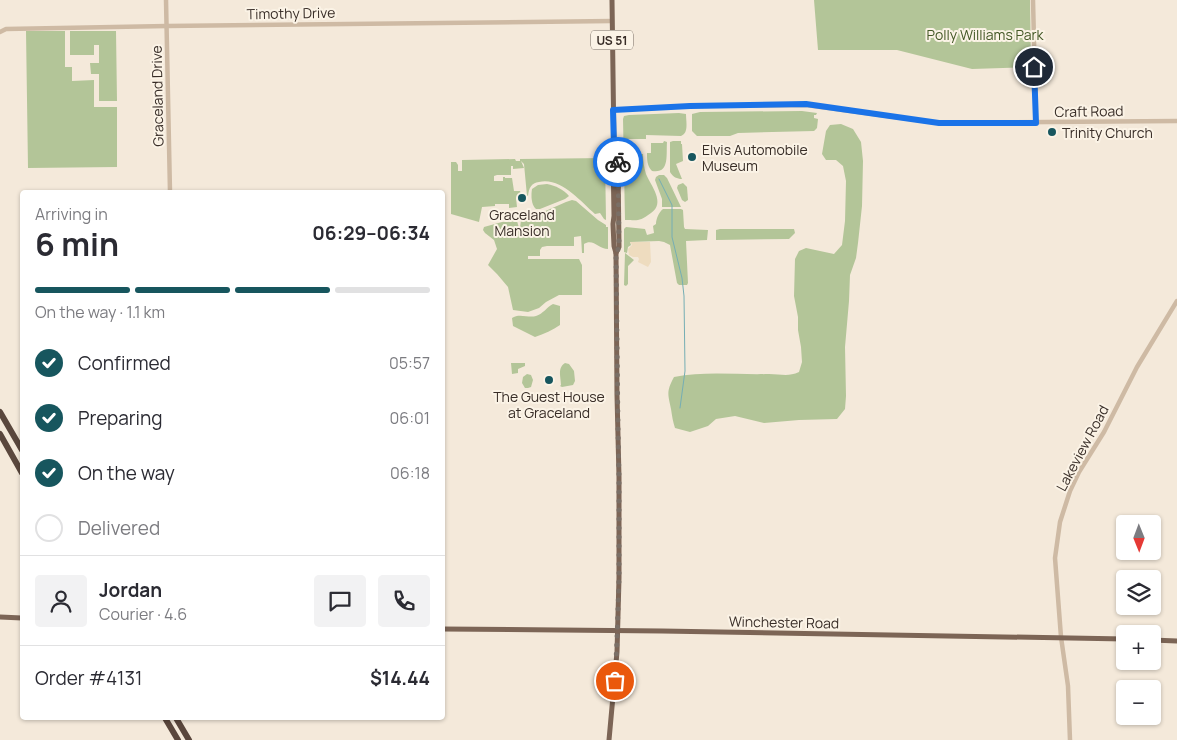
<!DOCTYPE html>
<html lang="en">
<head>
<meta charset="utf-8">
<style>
	body { margin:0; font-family:Manrope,sans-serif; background:#f2f2f3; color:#2b2b33; height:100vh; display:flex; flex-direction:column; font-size:19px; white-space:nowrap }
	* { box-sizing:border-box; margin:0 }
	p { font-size:16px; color:#7c7c81 }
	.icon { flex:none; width:28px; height:28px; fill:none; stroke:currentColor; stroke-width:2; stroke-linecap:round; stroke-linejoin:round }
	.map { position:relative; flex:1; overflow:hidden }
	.panel { position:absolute; left:20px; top:190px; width:425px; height:530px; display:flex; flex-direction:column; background:#fff; border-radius:5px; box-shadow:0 1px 4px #0004 }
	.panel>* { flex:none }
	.needle { width:32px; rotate:179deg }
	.fabs { position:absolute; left:1116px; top:515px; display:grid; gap:10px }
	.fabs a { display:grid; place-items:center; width:45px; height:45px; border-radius:5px; background:#fff; box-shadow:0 1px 4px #0004; font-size:25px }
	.pin { position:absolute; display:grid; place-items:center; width:42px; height:42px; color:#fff; margin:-21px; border:2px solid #fff; border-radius:50%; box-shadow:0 1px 5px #0007 }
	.courier { position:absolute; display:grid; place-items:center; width:50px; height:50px; margin:-25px; border:4px solid #1a73e8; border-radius:50%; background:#fff; color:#222; box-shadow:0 1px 6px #0007 }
	.overview em { font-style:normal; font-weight:700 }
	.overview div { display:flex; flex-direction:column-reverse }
	.overview { display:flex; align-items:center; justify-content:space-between; height:85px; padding:0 15px }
	h1 { font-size:32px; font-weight:700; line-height:38px }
	.bar { display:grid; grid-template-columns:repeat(4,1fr); gap:8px 5px; align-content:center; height:60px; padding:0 15px }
	.bar i { height:6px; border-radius:4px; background:#e1e1e2 }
	.bar .selected { background:#17565e }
	.bar p { grid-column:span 4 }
	.line { display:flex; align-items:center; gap:12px; padding:0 15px; border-top:1px solid #e1e1e2 }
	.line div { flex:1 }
	.round { display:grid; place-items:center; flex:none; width:52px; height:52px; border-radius:5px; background:#f2f2f3 }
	ol { padding:0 15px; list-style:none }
	li { display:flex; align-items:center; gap:15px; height:55px }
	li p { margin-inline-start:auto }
	li .icon { padding:5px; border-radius:50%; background:#17565e; color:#fff; stroke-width:4 }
	li:last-child { color:#7c7c81 }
	li i { width:28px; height:28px; border:2px solid #e1e1e2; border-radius:50% }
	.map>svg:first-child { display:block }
	.green { fill:#b3c598 }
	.plaza { fill:#eedcbf }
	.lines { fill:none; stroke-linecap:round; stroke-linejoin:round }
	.stream { stroke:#75aeb4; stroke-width:1 }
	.minor { stroke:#cebaa4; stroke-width:4.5 }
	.major { stroke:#7c6556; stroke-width:5 }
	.highway { stroke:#5a473d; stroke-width:6 }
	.done { stroke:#7a6f66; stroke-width:5; stroke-dasharray:0 9 }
	.route { stroke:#1a73e8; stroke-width:6 }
	.poi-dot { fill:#17565e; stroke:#fbf3e6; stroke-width:2 }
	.labels { text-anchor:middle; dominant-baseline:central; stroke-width:4; stroke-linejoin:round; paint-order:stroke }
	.shield { fill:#fbf3e6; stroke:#726860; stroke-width:1 }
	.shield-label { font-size:12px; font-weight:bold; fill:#382d27 }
	.street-label { font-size:14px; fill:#382d27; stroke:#fbf3e6 }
	.park-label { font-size:14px; fill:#445927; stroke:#fbf3e6 }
	.poi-label { font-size:14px; fill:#382d27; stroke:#fbf3e6; text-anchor:start }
</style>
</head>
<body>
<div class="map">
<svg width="1177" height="740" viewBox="0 0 1177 740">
	<rect width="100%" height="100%" fill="#f4e9da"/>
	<g class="green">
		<path d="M814 0H1030L1031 67 972 69 897 50H818Z"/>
		<path d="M26 31H65V67H72V81L94 80V107H117V167L28 168Z"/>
		<path d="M70 31H116L117 101H99V74H91L90 63H99V45H94V55H70Z"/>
		<path d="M802 111 817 113 816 115H814V118L818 119 817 128 814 131 738 133 730 136H697L692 131V114L700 112Z"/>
		<path d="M679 113 686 114C686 122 689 133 681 136L646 135V139H628V154H643C643 161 644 167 646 174 651 186 666 203 651 213 639 222 638 220 625 220L623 119 624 116 629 115Z"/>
		<path d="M841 124 853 129 861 142 863 161 862 206 858 243 856 258 850 275 849 301 845 347 846 396 845 409 837 419 799 420 764 423 735 416 716 419 708 426 690 432 675 428C673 422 672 416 671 409 668 394 666 392 674 377 704 371 737 375 769 374 781 374 788 377 799 372L802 362 801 347 798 330V317L794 296 795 259 799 251 806 248 834 254 842 245 845 221 846 181 843 166 836 160H826L822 154 826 131 830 125Z"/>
		<path d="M664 141 667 142C666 155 670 174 652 171 647 166 647 159 647 153H651V143H663Z"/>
		<path d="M673 141H681V144H682L683 161 676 164 682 179C677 179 673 177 670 172V142Z"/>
		<path d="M605 158 606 220 604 219 600 213 595 214C580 201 561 177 539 182 531 183 529 188 528 196H527L524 164 521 161 524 168 513 169V166H511V175H497L494 176V181H503V177H505V178H512L514 191H520L521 194 518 195V197L516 198 517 207 509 208V204H495V206L482 207 479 222 451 214V162H456L458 165V171H462V160L515 159 516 161H520V159Z"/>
		<path d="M659 175H664L667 178 681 207H662V199L655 180 656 177Z"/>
		<path d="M683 183 687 187 688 200 685 202 682 200 677 188 678 185Z"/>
		<path d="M547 184C556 186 563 189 569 196L565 199 540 209H536C531 205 531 195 532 189L538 185Z"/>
		<path d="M572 200 576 201 598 220 606 225V227H608V249C599 249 593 238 584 244V253H582L581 236 574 237V246H547L542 247 540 250V256H528V259H579L582 265V295H559L546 302 539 308 528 312 513 310 508 287 497 274 488 265 497 249 494 240 485 233 483 230 484 227 502 222 517 221 519 228H520L521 220H525L566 202Z"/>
		<path d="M663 209H681L683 210 684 227 685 229 708 230 707 240 686 241 688 283 687 285H679L677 283 670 245 664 242 659 241 630 242 631 245 628 247 627 253 624 252V229L626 227 645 229 647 235 654 233 653 226 656 224C656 219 659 212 663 209Z"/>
		<path d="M720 229H794L795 233 789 239 716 240V230Z"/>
		<path d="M625 253 634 260 628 266V284L626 286 624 285Z"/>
		<path d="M553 304 560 306V325C553 330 544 334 535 337L513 326 512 318C519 313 528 318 536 316 543 314 547 307 553 304Z"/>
		<path d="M511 363H525V366L518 369V373L512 374Z"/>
		<path d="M565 363 569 364 574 371 575 381 573 385 562 387 560 386 561 385C561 377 557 368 565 363Z"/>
		<path d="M527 374 531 375 533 380 531 387 528 388H525L522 383 523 377Z"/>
	</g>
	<path class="plaza" d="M630 242H650L651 262 648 267 638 262 639 259 638 257H633L629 255 628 249 632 245Z"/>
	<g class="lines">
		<path class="stream" d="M659 179 672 205V237L682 278 684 296 685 371 680 408"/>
		<g class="minor">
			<path d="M166 0 170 192"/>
			<path d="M1033 0 1036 123"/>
			<path d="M0 32 6 29 167 26 612 21"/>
			<path d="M613 110 690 106 806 105 939 123 1177 121"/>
			<path d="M1070 740 1068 686 1061 637 1055 558 1060 522 1070 491 1079 472 1104 432 1137 367 1177 301"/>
		</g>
		<g class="major">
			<path d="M614 147 617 153 618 164 619 247 616 253"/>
			<path d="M0 617 22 618"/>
			<path d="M442 629 662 631 1125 639"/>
			<path d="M1152 640 1177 641"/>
			<path d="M609 740 617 652 619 578V477L617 395 616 253 614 246 613 224 614 216 613 153 614 147 612 0"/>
		</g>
		<g class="highway">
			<path d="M0 412 22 450"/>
			<path d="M0 434 22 473"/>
			<path d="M165 718 178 740"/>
			<path d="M176 718 189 740"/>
		</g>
	</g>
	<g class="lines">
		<path class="done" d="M615 681 617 640 619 578V477L618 430 616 254 619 247 618 162"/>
		<path class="route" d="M618 162 617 153 614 147 613 110 690 106 806 104 939 123H1036L1034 67"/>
	</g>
	<g class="poi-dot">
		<circle cx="1052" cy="132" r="5"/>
		<circle cx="692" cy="157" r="5"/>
		<circle cx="522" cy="198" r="5"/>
		<circle cx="549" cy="380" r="5"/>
	</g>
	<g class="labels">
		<rect class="shield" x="591" y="30.5" width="42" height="19" rx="4"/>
		<g class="shield-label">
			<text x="612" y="40">US 51</text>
		</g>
		<g class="street-label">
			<text transform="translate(291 13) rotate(-1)">Timothy Drive</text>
			<text transform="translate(157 96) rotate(-91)">Graceland Drive</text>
			<text transform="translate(1089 111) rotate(-1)">Craft Road</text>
			<text transform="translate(1082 448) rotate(-62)">Lakeview Road</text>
			<text transform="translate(784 622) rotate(1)">Winchester Road</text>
		</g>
		<g class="park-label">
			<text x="985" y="34">Polly Williams Park</text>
		</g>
		<g class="poi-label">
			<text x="1062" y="132">Trinity Church</text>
			<text x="702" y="149">Elvis Automobile<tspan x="702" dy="16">Museum</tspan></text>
			<text x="522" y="214" text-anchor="middle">Graceland<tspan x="522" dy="16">Mansion</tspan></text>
			<text x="549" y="396" text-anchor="middle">The Guest House<tspan x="549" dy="16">at Graceland</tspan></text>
		</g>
	</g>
</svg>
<div class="fabs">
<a><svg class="needle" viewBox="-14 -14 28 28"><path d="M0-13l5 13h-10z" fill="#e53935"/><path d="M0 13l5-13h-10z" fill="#7c7c81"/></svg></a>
<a><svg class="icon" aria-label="layers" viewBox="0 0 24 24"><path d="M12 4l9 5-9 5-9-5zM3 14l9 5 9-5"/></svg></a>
<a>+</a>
<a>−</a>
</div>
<div class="pin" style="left:615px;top:681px;background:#ea580c"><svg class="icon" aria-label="bag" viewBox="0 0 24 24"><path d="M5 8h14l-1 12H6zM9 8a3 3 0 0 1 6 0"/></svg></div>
<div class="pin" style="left:1034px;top:67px;background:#1f2937"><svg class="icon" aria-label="home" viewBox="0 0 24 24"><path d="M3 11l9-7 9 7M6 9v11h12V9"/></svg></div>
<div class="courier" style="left:618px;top:162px"><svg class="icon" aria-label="bike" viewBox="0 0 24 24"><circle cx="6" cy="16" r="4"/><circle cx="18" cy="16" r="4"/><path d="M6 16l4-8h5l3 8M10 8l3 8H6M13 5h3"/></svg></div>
<section class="panel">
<div class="overview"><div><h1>6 min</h1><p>Arriving in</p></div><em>06:29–06:34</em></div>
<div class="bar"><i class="selected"></i><i class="selected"></i><i class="selected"></i><i></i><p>On the way · 1.1 km</p></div>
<ol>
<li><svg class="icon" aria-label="check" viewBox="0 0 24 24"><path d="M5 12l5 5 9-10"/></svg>Confirmed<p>05:57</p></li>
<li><svg class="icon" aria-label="check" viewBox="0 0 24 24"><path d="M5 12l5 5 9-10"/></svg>Preparing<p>06:01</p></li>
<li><svg class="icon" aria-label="check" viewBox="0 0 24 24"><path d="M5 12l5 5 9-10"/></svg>On the way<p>06:18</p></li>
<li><i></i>Delivered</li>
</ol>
<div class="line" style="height:90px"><a class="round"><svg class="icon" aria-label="person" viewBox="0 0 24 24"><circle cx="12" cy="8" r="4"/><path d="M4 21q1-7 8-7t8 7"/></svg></a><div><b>Jordan</b><p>Courier · 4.6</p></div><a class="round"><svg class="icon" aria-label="chat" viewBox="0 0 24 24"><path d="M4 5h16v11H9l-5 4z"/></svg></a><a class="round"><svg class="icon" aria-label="phone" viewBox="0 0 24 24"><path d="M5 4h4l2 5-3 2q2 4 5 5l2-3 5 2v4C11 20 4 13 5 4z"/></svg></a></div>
<div class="line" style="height:65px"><div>Order #4131</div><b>$14.44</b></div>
</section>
</div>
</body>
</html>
